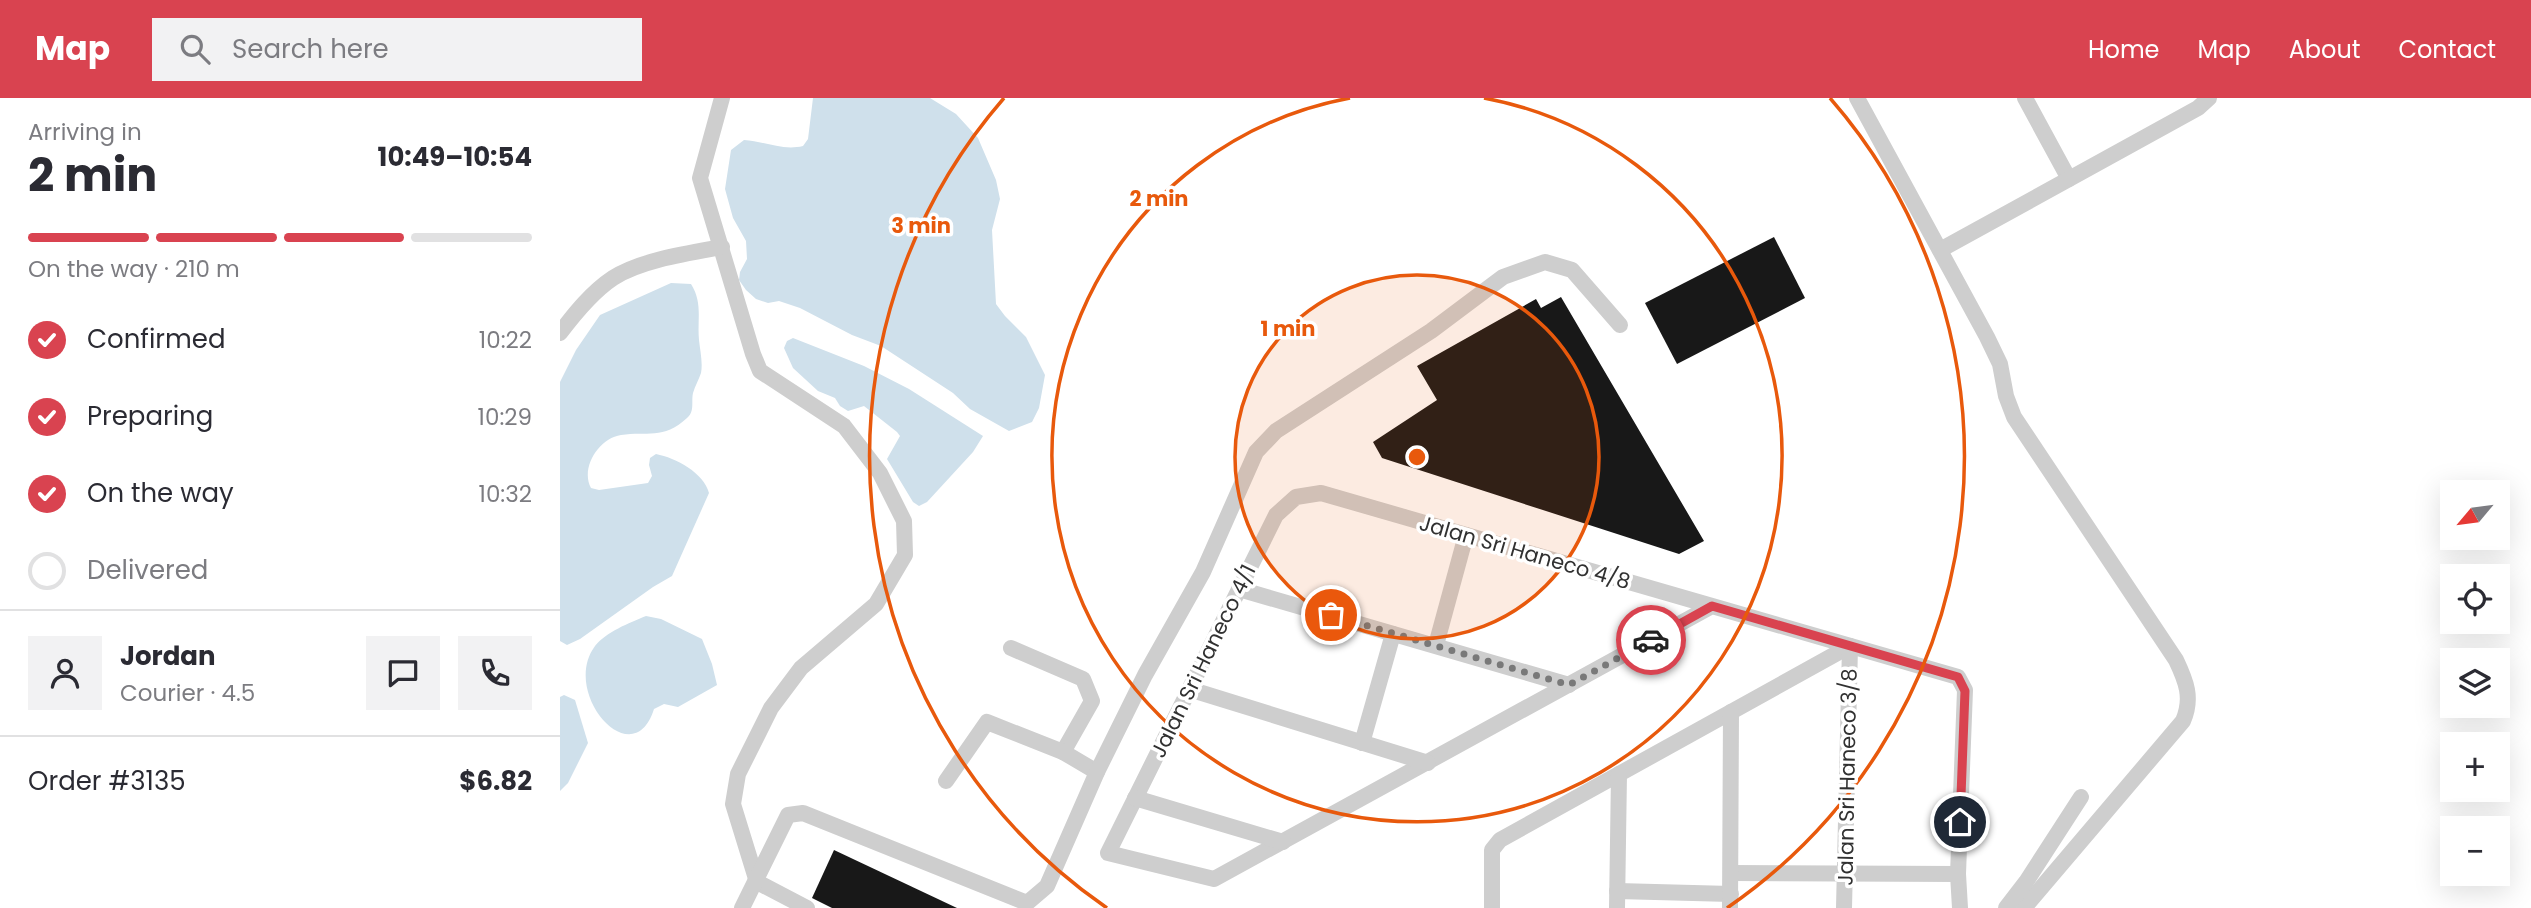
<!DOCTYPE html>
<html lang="en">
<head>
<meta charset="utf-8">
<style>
	body { margin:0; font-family:Poppins,sans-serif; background:#f2f2f3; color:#2b2b33; height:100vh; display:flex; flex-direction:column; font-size:26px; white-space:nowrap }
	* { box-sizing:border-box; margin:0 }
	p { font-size:23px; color:#7c7c81 }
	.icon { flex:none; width:38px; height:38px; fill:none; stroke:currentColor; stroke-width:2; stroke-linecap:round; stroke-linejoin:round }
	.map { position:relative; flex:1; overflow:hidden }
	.sheet { display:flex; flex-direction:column; background:#fff; width:560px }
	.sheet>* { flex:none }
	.needle { width:46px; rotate:241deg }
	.tools { position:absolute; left:1880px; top:382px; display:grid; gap:14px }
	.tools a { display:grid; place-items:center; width:70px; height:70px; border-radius:0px; background:#fff; box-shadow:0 7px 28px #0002; font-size:35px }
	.pin { position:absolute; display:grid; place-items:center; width:60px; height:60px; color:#fff; margin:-30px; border:4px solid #fff; border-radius:50%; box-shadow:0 2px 7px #0007 }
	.courier { position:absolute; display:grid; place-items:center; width:70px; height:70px; margin:-35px; border:5px solid #d94350; border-radius:50%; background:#fff; color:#222; box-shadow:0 2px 9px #0007 }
	.head em { font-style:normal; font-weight:700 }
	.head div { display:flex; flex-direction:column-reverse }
	.head { display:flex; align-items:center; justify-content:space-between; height:119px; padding:0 28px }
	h1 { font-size:46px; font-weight:700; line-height:52px }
	.bar { display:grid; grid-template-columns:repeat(4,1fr); gap:10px 7px; align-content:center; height:84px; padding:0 28px }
	.bar i { height:9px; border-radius:5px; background:#e1e1e2 }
	.bar .active { background:#d94350 }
	.bar p { grid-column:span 4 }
	.line { display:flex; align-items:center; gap:18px; padding:0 28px; border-top:2px solid #e1e1e2 }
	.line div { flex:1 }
	.round { display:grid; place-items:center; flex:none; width:74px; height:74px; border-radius:0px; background:#f2f2f3 }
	ol { padding:0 28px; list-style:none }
	li { display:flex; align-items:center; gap:21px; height:77px }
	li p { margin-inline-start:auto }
	li .icon { padding:7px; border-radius:50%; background:#d94350; color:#fff; stroke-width:4 }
	li:last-child { color:#7c7c81 }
	li i { width:38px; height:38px; border:4px solid #e1e1e2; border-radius:50% }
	header { display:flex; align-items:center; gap:42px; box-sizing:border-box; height:98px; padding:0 35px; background:#d94350; color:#fff }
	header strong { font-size:33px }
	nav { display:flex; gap:38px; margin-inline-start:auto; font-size:24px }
	.search { width:490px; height:63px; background:#f2f2f3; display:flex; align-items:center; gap:18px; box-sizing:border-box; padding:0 24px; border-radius:0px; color:#7c7c81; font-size:26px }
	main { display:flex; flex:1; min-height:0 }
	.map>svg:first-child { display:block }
	.water { fill:#cfe0eb }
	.building { fill:#181818 }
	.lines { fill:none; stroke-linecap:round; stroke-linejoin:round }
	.minor { stroke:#cecece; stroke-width:16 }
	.done { stroke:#797979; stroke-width:7; stroke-dasharray:0 12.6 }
	.route { stroke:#d94350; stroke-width:9 }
	.ring { fill:none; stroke:#e8590c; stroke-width:3.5 }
	.labels { text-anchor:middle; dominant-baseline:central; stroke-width:7; stroke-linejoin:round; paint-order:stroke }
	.street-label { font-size:21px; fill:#313131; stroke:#fff }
	.centre { fill:#e8590c; stroke:#fff; stroke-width:3.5 }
	.ring-label { font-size:21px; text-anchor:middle; font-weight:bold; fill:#e8590c; stroke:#fff; stroke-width:7; stroke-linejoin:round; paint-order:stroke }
</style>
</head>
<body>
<header>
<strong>Map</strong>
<div class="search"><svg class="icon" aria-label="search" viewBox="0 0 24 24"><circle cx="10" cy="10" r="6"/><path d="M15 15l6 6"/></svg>Search here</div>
<nav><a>Home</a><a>Map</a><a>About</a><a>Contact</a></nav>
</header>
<main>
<section class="sheet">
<div class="head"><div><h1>2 min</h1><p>Arriving in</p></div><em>10:49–10:54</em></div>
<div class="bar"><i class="active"></i><i class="active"></i><i class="active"></i><i></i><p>On the way · 210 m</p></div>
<ol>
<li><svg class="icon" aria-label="check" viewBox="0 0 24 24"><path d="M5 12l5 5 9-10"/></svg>Confirmed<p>10:22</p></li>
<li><svg class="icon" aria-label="check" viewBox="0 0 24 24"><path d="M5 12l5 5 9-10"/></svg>Preparing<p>10:29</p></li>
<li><svg class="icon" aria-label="check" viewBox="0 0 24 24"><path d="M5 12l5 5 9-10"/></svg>On the way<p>10:32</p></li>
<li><i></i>Delivered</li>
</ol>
<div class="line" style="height:126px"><a class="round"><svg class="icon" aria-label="person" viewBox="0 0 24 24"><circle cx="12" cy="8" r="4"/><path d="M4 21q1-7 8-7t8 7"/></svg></a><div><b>Jordan</b><p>Courier · 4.5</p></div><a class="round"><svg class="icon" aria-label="chat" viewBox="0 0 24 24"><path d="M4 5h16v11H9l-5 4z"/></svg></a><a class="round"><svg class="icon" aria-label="phone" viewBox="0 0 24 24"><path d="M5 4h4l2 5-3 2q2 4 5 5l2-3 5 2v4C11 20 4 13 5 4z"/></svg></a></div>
<div class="line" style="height:91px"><div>Order #3135</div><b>$6.82</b></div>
</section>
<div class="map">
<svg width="1971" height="810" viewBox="0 0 1971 810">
	<rect width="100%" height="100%" fill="#fff"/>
	<g class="water">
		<path d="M253 0H370L396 16 418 40 436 82 440 101 432 132 436 206 445 218 466 239 485 277 479 310 472 324 449 333 410 311 393 295 321 248 292 237 240 210 219 203 208 205 196 201 186 192 179 182 180 174 187 161 186 143 173 120 165 91 171 52 184 42C204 43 222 53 243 48L248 41Z"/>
		<path d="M111 185 131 186C143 205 137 221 139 242 140 252 143 265 141 275 139 281 135 288 133 295 131 304 135 313 127 320 103 342 87 333 61 337 39 340 20 370 31 390L39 392 88 385 92 378 89 367 90 360 96 356C116 360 144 375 149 395L112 478 93 489 20 541 7 547 0 543V284L16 252 40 217Z"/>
		<path d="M233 240 304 268 349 291 423 338 413 354 367 404 359 408 353 404 327 361 340 338 337 334 304 308 288 313 280 308 275 300 258 293 233 270 224 250 227 243Z"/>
		<path d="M86 518 101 521 142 541 152 566 157 587 118 609 104 606 94 611C73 678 0 595 35 548 46 534 69 525 86 518Z"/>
		<path d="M4 597 15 602 28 645 8 685 0 693V599Z"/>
	</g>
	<g class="building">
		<path d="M1214 139 1245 200 1117 266 1085 205Z"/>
		<path d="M1001 199 1144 443 1119 456 822 360 813 344 877 302 857 268 976 201 981 210Z"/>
		<path d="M274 752 397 810H272L252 800Z"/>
	</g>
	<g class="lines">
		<g class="minor">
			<path d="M162 0 140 80 193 256 200 273 284 328 320 375 344 423 345 457 316 506 241 570 211 610 178 676 173 706 197 784 247 810"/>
			<path d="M1297 0 1427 239 1440 266 1446 298 1454 319 1616 562C1626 583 1633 600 1623 623L1464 810"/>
			<path d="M1465 0 1509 81"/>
			<path d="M1380 152 1638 10 1649 0"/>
			<path d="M0 235C15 215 32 194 53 180 81 162 129 155 162 149"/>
			<path d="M679 491 1009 587"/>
			<path d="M1152 508 654 781 548 755 716 417 736 399 761 395 1398 579 1405 592 1398 776 1400 810"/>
			<path d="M876 547 906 437"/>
			<path d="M451 550 523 581 532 603 503 654"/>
			<path d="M629 591 868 665"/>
			<path d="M802 645 833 536"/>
			<path d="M386 683 427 624 503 654 537 674"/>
			<path d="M575 700 723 744"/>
			<path d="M1171 775 1398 776"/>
			<path d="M1057 793 1171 796"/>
			<path d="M182 810 228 717 243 715 467 805 487 788 537 674 585 577 643 474 696 354 716 333 871 233 943 179 985 164 1012 172 1060 227"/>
			<path d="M932 810V752L940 742 1290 548"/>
			<path d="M1057 810 1059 676"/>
			<path d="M1170 810 1171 614"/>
			<path d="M1284 810 1290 548"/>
			<path d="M1446 810 1466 784 1521 699"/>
		</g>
	</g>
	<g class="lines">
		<path class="done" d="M771 517 1009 587 1091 542"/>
		<path class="route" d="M1091 542 1152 508 1398 579 1405 593 1400 724"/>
	</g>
	<circle cx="857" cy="359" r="182" fill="#e8590c" fill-opacity=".12"/>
	<g class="ring">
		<circle cx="857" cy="359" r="182"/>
		<path d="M924 0A365 365 0 1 1 790 0"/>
		<path d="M547 810A547 547 0 0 1 444 0M1270 0A547 547 0 0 1 1167 810"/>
	</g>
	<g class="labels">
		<g class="street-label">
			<text transform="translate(965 454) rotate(16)">Jalan Sri Haneco 4/8</text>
			<text transform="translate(643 563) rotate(-64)">Jalan Sri Haneco 4/1</text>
			<text transform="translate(1287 679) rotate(-89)">Jalan Sri Haneco 3/8</text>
		</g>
	</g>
	<circle cx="857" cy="359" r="10" class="centre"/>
	<g class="ring-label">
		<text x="599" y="108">2 min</text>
		<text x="361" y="135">3 min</text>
		<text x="728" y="238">1 min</text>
	</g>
</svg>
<div class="tools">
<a><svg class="needle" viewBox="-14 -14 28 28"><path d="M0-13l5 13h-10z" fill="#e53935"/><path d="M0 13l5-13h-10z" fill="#7c7c81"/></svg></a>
<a><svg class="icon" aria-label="locate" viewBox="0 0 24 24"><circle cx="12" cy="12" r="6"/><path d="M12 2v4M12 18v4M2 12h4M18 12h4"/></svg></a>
<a><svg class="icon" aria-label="layers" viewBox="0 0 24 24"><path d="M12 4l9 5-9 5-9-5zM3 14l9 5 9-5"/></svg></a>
<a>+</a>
<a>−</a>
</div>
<div class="pin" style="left:771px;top:517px;background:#ea580c"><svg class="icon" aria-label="bag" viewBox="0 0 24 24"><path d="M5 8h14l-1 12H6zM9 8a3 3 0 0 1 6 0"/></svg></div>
<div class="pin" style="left:1400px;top:724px;background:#1f2937"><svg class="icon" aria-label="home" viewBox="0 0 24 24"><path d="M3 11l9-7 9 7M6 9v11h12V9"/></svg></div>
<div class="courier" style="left:1091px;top:542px"><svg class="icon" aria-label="car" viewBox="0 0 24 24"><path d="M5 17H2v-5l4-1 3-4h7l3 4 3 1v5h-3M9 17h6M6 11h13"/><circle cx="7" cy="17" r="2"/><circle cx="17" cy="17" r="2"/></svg></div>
</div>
</main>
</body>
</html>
